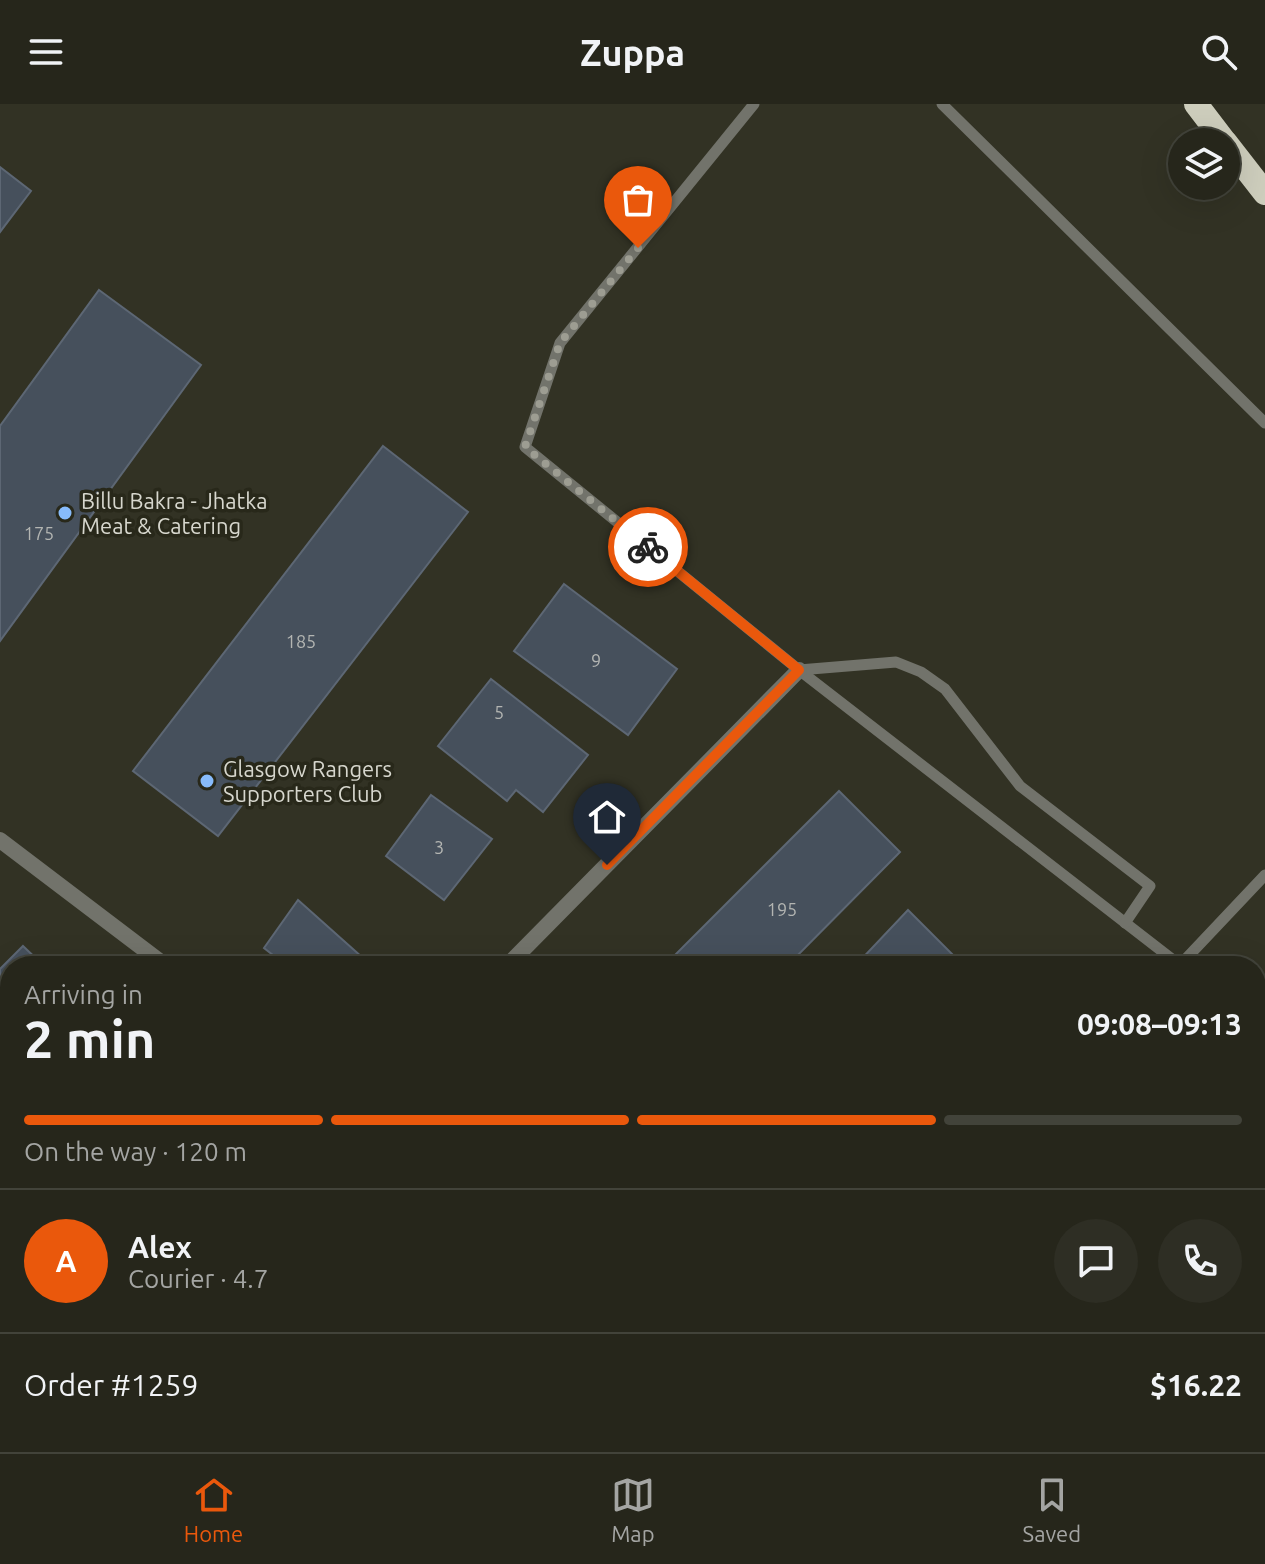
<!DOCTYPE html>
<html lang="en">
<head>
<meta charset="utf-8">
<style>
	body { margin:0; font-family:Ubuntu,sans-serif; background:#2e2e24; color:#f1f3f6; height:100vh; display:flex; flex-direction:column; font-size:30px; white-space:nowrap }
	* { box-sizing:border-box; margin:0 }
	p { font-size:26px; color:#a4a5a3 }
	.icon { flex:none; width:44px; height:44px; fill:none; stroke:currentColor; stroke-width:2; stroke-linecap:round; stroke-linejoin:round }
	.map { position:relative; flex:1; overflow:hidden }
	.panel { position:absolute; left:0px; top:852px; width:1266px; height:496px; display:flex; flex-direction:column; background:#26261b; border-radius:32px 32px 0 0; box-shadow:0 8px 32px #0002,0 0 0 2px #42433a }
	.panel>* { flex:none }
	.buttons { position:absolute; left:1168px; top:24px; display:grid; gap:16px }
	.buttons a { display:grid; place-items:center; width:72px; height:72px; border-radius:50%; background:#26261b; box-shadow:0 8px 32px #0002,0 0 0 2px #42433a; font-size:40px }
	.pin { position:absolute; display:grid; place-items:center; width:68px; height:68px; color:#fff; margin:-82px -34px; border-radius:50% 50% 50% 0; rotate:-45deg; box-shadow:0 0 8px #0007 }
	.pin .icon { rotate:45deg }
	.courier { position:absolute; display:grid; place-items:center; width:80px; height:80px; margin:-40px; border:6px solid #ea580c; border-radius:50%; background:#fff; color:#222; box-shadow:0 2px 10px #0007 }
	.overview em { font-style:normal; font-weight:700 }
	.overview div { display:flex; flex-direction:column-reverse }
	.overview { display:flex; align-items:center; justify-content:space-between; height:136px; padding:0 24px }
	h1 { font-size:52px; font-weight:700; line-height:60px }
	.bar { display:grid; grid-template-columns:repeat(4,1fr); gap:12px 8px; align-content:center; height:96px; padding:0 24px }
	.bar i { height:10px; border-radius:6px; background:#42433a }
	.bar .selected { background:#ea580c }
	.bar p { grid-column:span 4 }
	.line { display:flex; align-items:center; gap:20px; padding:0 24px; border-top:2px solid #42433a }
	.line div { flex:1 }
	.round { display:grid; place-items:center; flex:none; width:84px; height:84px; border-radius:42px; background:#2e2e24 }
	header { display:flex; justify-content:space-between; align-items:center; height:104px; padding:0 24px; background:#26261b; font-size:36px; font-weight:700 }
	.tabs { display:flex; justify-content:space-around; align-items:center; height:112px; border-top:2px solid #42433a; background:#26261b; font-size:22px; color:#a4a5a3 }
	.tabs a { display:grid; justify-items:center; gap:4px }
	.tabs .selected { color:#ea580c }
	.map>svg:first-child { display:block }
	.building { fill:#46505c; stroke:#5d6774; stroke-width:2 }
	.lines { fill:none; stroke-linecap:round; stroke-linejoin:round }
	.service { stroke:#72736b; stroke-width:11 }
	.minor { stroke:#72736b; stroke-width:16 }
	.secondary { stroke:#97978c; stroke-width:16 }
	.motorway { stroke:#cdcdbc; stroke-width:24 }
	.done { stroke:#9d9d92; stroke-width:8; stroke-dasharray:0 14.4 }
	.route { stroke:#ea580c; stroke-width:10 }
	.poi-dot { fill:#87bbfb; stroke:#28281a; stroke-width:3 }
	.labels { text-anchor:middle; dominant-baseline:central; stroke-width:7; stroke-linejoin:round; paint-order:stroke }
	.number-label { font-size:18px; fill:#b3b5b2 }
	.poi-label { font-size:22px; fill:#d7d7ce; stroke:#28281a; text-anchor:start }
</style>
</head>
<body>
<header><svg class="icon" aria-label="menu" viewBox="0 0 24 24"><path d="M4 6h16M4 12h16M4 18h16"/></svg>Zuppa<svg class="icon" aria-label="search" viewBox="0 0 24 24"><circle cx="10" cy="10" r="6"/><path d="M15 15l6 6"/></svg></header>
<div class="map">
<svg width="1265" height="1348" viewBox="0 0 1265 1348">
	<rect width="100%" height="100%" fill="#323224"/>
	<g class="building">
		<path d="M0 63 31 87 0 128Z"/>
		<path d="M99 186 201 261 0 537V322Z"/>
		<path d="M383 342 468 408 218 732 133 667Z"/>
		<path d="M564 480 677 565 628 631 514 547Z"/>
		<path d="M491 575 588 651 543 708 516 686 507 697 438 642Z"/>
		<path d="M839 687 900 748 787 862H664Z"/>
		<path d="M431 691 492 735 444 796 386 752Z"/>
		<path d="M298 796 372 862H287L264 844Z"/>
		<path d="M908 806 964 862H855Z"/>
		<path d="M23 842 44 862H10V982L0 992V865Z"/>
		<path d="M10 1037V1098L0 1088V1047Z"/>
		<path d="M204 1338H215L225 1348H195Z"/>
	</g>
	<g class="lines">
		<g class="service">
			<path d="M754 0 560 239 525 343 799 566 1181 862"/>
			<path d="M942 0 1265 319"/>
			<path d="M799 566 896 558 921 568 945 585 1020 682 1150 782 1125 819"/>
			<path d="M1180 861 1265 771"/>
			<path d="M1256 921 1265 930"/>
		</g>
		<g class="minor">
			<path d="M0 736 166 862"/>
			<path d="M507 862 799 566"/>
			<path d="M782 1338 795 1348"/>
			<path d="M29 1348 39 1338"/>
		</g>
		<g class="secondary">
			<path d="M1256 1052 1265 1043"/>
			<path d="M1256 1147 1265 1138"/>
			<path d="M921 1348 946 1338"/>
			<path d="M962 1348 973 1338"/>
			<path d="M1048 1348 1059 1338"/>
		</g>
		<g class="motorway">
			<path d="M1196 0 1225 38"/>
			<path d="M1226 39 1265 89"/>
		</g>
	</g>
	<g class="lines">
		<path class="done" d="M638 144 560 239 525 343 648 443"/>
		<path class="route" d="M607 761 799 566 648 443"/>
	</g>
	<g class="poi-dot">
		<circle cx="65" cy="409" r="8"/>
		<circle cx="207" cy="677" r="8"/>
	</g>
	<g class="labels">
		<g class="number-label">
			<text x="39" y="429">175</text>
			<text x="301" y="537">185</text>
			<text x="596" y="556">9</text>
			<text x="499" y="608">5</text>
			<text x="439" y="743">3</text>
			<text x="782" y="805">195</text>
		</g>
		<g class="poi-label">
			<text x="81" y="396">Billu Bakra - Jhatka<tspan x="81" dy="25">Meat &amp; Catering</tspan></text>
			<text x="223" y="664">Glasgow Rangers<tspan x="223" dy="25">Supporters Club</tspan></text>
		</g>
	</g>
</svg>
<div class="buttons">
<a><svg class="icon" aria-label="layers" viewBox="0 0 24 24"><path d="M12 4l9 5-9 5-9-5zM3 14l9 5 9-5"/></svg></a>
</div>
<div class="pin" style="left:638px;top:144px;background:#ea580c"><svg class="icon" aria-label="bag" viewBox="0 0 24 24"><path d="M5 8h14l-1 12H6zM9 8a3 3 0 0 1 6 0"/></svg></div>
<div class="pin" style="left:607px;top:761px;background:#1f2937"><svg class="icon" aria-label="home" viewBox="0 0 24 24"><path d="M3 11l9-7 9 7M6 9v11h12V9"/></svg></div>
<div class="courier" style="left:648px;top:443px"><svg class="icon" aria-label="bike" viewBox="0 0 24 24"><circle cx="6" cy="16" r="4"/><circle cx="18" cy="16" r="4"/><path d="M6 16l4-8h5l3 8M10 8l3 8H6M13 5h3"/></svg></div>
<section class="panel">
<div class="overview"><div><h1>2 min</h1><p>Arriving in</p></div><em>09:08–09:13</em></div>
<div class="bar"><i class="selected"></i><i class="selected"></i><i class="selected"></i><i></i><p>On the way · 120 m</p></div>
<div class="line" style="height:144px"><b class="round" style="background:#ea580c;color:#fff">A</b><div><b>Alex</b><p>Courier · 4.7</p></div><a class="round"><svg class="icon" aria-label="chat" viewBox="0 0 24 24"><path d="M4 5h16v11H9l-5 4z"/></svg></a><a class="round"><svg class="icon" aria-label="phone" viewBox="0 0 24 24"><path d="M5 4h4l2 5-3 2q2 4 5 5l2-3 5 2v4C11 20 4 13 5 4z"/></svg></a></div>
<div class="line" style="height:104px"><div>Order #1259</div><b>$16.22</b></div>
</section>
</div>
<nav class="tabs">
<a class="selected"><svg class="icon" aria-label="home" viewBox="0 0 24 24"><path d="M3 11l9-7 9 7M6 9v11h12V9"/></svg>Home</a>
<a><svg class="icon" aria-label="map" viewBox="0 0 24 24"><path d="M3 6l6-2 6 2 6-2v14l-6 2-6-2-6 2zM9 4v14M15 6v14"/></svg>Map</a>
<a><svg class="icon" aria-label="saved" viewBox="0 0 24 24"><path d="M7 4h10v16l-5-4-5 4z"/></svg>Saved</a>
</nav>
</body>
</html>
